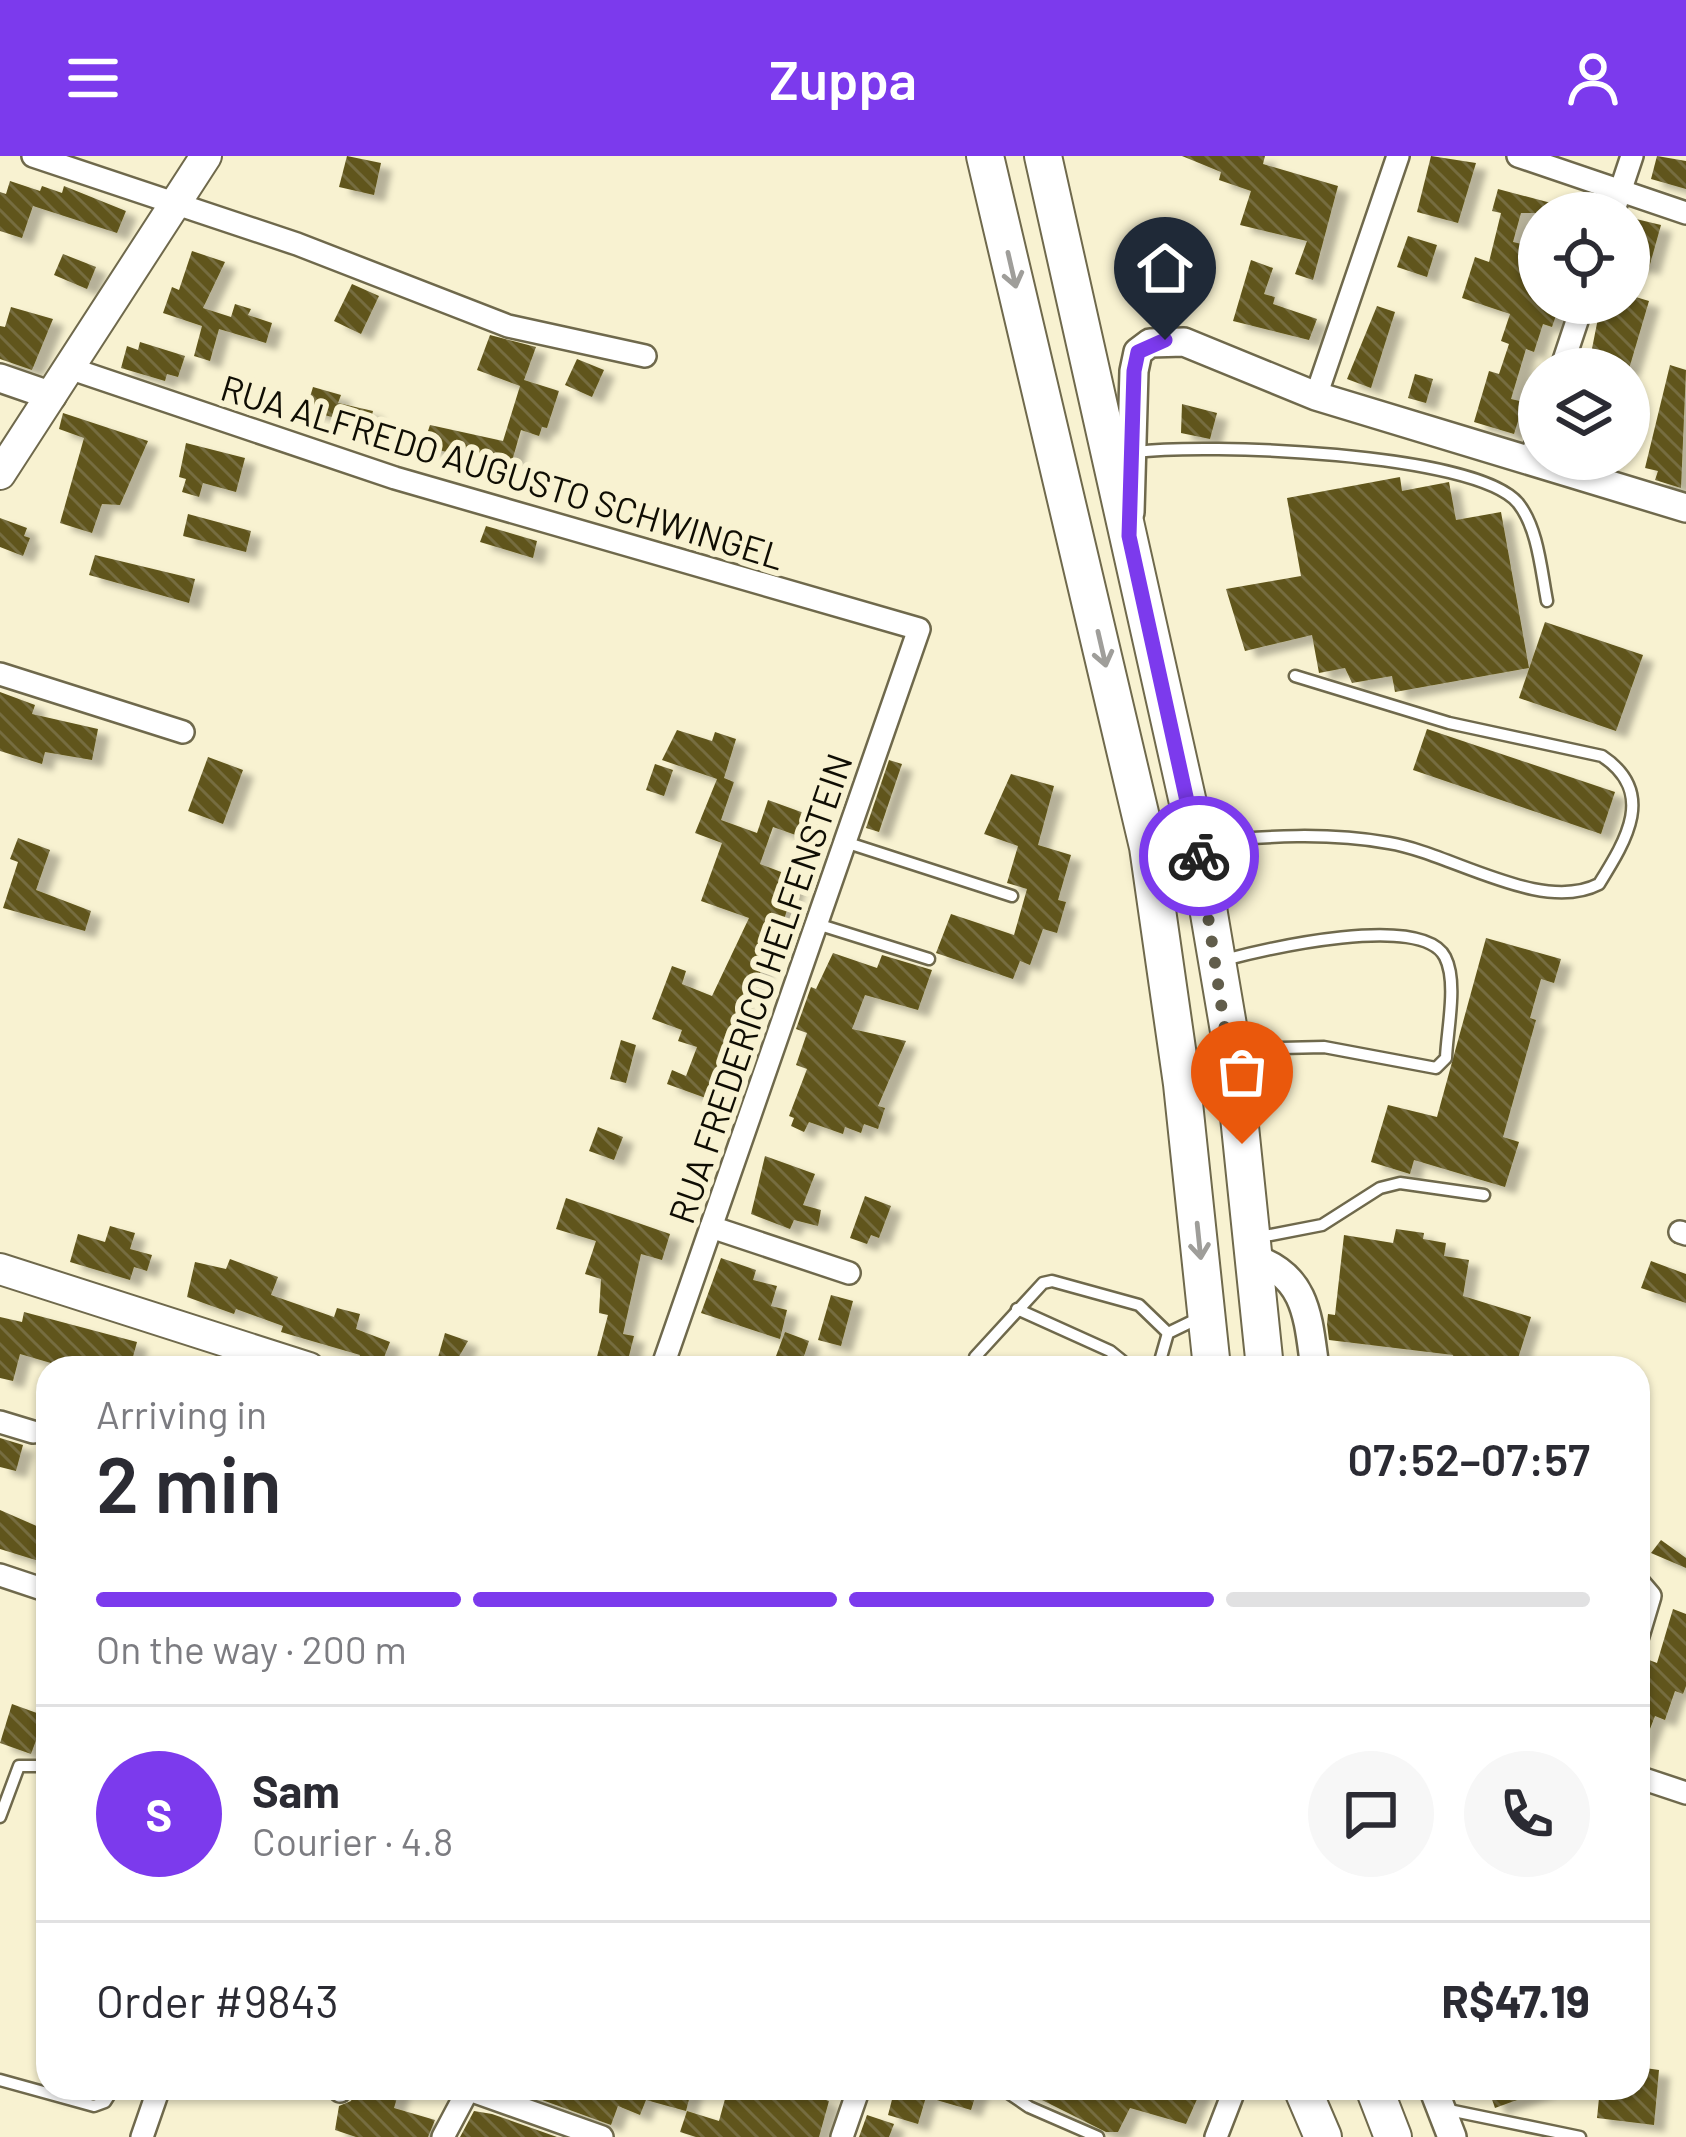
<!DOCTYPE html>
<html lang="en">
<head>
<meta charset="utf-8">
<style>
	body { margin:0; font-family:Barlow,sans-serif; background:#f7f7f7; color:#2b2b33; height:100vh; display:flex; flex-direction:column; font-size:45px; white-space:nowrap }
	* { box-sizing:border-box; margin:0 }
	p { font-size:39px; color:#7c7c81 }
	.icon { flex:none; width:66px; height:66px; fill:none; stroke:currentColor; stroke-width:2; stroke-linecap:round; stroke-linejoin:round }
	.map { position:relative; flex:1; overflow:hidden }
	.panel { position:absolute; left:36px; top:1200px; width:1614px; height:744px; display:flex; flex-direction:column; background:#fff; border-radius:36px; box-shadow:0 3px 9px #0004 }
	.panel>* { flex:none }
	.buttons { position:absolute; left:1518px; top:36px; display:grid; gap:24px }
	.buttons a { display:grid; place-items:center; width:132px; height:132px; border-radius:50%; background:#fff; box-shadow:0 3px 9px #0004; font-size:60px }
	.pin { position:absolute; display:grid; place-items:center; width:102px; height:102px; color:#fff; margin:-123px -51px; border-radius:50% 50% 50% 0; rotate:-45deg; box-shadow:0 0 12px #0007 }
	.pin .icon { rotate:45deg }
	.courier { position:absolute; display:grid; place-items:center; width:120px; height:120px; margin:-60px; border:9px solid #7c3aed; border-radius:50%; background:#fff; color:#222; box-shadow:0 3px 15px #0007 }
	.summary em { font-style:normal; font-weight:600 }
	.summary div { display:flex; flex-direction:column-reverse }
	.summary { display:flex; align-items:center; justify-content:space-between; height:204px; padding:0 60px }
	h1 { font-size:78px; font-weight:600; line-height:90px }
	.bar { display:grid; grid-template-columns:repeat(4,1fr); gap:18px 12px; align-content:center; height:144px; padding:0 60px }
	.bar i { height:15px; border-radius:9px; background:#e1e1e2 }
	.bar .active { background:#7c3aed }
	.bar p { grid-column:span 4 }
	.line { display:flex; align-items:center; gap:30px; padding:0 60px; border-top:3px solid #e1e1e2 }
	.line div { flex:1 }
	.round { display:grid; place-items:center; flex:none; width:126px; height:126px; border-radius:63px; background:#f7f7f7 }
	header { display:flex; justify-content:space-between; align-items:center; height:156px; padding:0 60px; background:#7c3aed; color:#fff; font-size:54px; font-weight:600 }
	.map>svg:first-child { display:block }
	.building { fill:url(#building-back-hatch); filter:url(#shadow) }
	.lines { fill:none; stroke-linecap:round; stroke-linejoin:round }
	.service-casing { stroke:#6f694c; stroke-width:15 }
	.minor-casing { stroke:#6f694c; stroke-width:26 }
	.tertiary-casing { stroke:#6f694c; stroke-width:32 }
	.secondary-casing { stroke:#6f694c; stroke-width:34 }
	.trunk-casing { stroke:#6f694c; stroke-width:40 }
	.service { stroke:#fff; stroke-width:10 }
	.minor { stroke:#fff; stroke-width:21 }
	.tertiary { stroke:#fff; stroke-width:27 }
	.secondary { stroke:#fff; stroke-width:30 }
	.trunk { stroke:#fff; stroke-width:36 }
	.oneway { stroke:#9f9e9a }
	.done { stroke:#615d4b; stroke-width:12; stroke-dasharray:0 21.6 }
	.route { stroke:#7c3aed; stroke-width:15 }
	.labels { text-anchor:middle; dominant-baseline:central; stroke-width:12; stroke-linejoin:round; paint-order:stroke }
	.street-label { font-size:36px; fill:#0f0d03; stroke:#f8f2d1 }
</style>
</head>
<body>
<header><svg class="icon" aria-label="menu" viewBox="0 0 24 24"><path d="M4 6h16M4 12h16M4 18h16"/></svg>Zuppa<svg class="icon" aria-label="person" viewBox="0 0 24 24"><circle cx="12" cy="8" r="4"/><path d="M4 21q1-7 8-7t8 7"/></svg></header>
<div class="map">
<svg width="1686" height="1981" viewBox="0 0 1686 1981">
	<defs>
		<pattern id="building-back-hatch" width="6" height="6" patternUnits="userSpaceOnUse" patternTransform="scale(3)"><rect width="6" height="6" fill="#60551a"/><path d="M-1 5l2 2M0 0l6 6M5-1l2 2" fill="none" stroke="#766d40"/></pattern>
		<filter id="shadow"><feDropShadow dx="11" dy="7" stdDeviation="3" flood-color="#0004"/></filter>
	</defs>
	<rect width="100%" height="100%" fill="#f8f2d1"/>
	<g class="building">
		<path d="M347 0 381 7 374 39 339 31Z"/>
		<path d="M1182 0H1265L1263 8 1338 30 1313 124 1295 118 1307 85 1240 69 1251 35 1219 24 1221 16Z"/>
		<path d="M1431 0 1476 7 1458 67 1417 56Z"/>
		<path d="M1657 0 1686 5V33L1651 23Z"/>
		<path d="M10 25 40 35 42 30 62 37 64 30 126 55 117 77 33 50 22 82 0 75V36L6 38Z"/>
		<path d="M1498 33 1570 52 1569 57H1521L1513 86 1539 92V147L1559 151 1552 171 1543 168 1534 196 1526 193 1511 243 1524 246 1514 278 1474 266 1489 215 1499 218 1509 188 1501 185 1510 158 1462 142 1475 101 1489 106 1501 57 1492 55Z"/>
		<path d="M1632 62 1661 69 1649 112 1629 107Z"/>
		<path d="M1408 80 1437 89 1427 121 1397 111Z"/>
		<path d="M192 95 225 106 203 152 231 161 235 148 251 153 248 159 272 167 266 187 219 173 210 205 194 200 202 170 163 157 172 131 179 134Z"/>
		<path d="M63 98 96 111 87 133 54 119Z"/>
		<path d="M1251 104 1273 112 1264 138 1275 141 1273 148 1317 163 1309 184 1233 165Z"/>
		<path d="M352 128 379 140 361 178 334 165Z"/>
		<path d="M1629 139 1649 145 1629 213H1588L1601 147H1629Z"/>
		<path d="M1377 150 1395 156 1371 232 1347 223Z"/>
		<path d="M11 151 53 163 32 214 0 203V170L5 171Z"/>
		<path d="M490 179 536 191 524 224 559 235 547 272 542 271 539 280 521 274 510 312 423 290 430 269 503 285 520 230 477 214Z"/>
		<path d="M140 186 185 200 178 221 167 218 165 225 121 212 127 190 138 194Z"/>
		<path d="M577 203 604 214 592 241 565 229Z"/>
		<path d="M1670 209 1686 214 1681 332 1655 324 1658 315 1645 312Z"/>
		<path d="M1415 218 1433 223 1426 247 1408 242Z"/>
		<path d="M313 231 341 239 338 247 373 255 369 271 306 254Z"/>
		<path d="M1182 248 1217 257 1210 283 1181 277Z"/>
		<path d="M63 257 148 285 120 349 102 348 92 377 60 367 84 282 59 273Z"/>
		<path d="M186 287 245 302 236 336 203 327 199 341 182 336 186 323 179 321Z"/>
		<path d="M1400 321 1402 335 1449 326 1456 364 1501 356 1529 512 1395 536 1392 520 1352 527 1345 512 1319 517 1312 479 1245 495 1226 433 1301 420 1287 342Z"/>
		<path d="M188 358 251 375 246 396 183 380Z"/>
		<path d="M0 362 27 372 24 380 30 382 23 400 0 391Z"/>
		<path d="M486 370 537 385 533 402 480 386Z"/>
		<path d="M95 399 195 423 189 447 89 419Z"/>
		<path d="M1545 466 1643 499 1616 575 1519 542Z"/>
		<path d="M0 536 35 549 32 558 98 573 92 604 45 596 42 608 0 595Z"/>
		<path d="M1427 573 1615 636 1601 678 1413 614Z"/>
		<path d="M677 574 712 585 715 576 736 583 724 622 734 626 721 664 757 677 768 644 815 661 807 683 773 671 760 708 797 722 782 770 774 767 755 836 746 832 734 865 744 868 714 945 667 928 672 914 686 920 697 891 678 885 682 874 652 863 672 810 686 815 682 828 712 840 749 762 701 745 722 687 695 677 717 623 662 604Z"/>
		<path d="M208 601 243 614 223 668 188 655Z"/>
		<path d="M889 604 902 608 879 676 866 672Z"/>
		<path d="M655 608 673 614 664 640 646 634Z"/>
		<path d="M1011 618 1054 630 1038 689 1071 699 1058 744 1066 746 1057 777 1043 773 1030 809 1020 805 1013 823 936 797 951 758 1014 779 1027 733 1007 727 1018 690 984 678Z"/>
		<path d="M18 682 50 694 36 734 91 755 85 775 3 752 18 706 10 703Z"/>
		<path d="M1486 782 1561 803 1554 827 1541 823 1530 862 1536 864 1503 981 1519 986 1505 1031 1414 1004 1410 1018 1371 1006 1388 949 1437 961Z"/>
		<path d="M833 797 877 812 882 799 932 814 918 854 865 839 852 873 906 885 878 950 885 952 878 973 864 968 861 977 845 971 843 978 809 966 804 976 791 970 794 962 789 960 807 913 796 909 807 877 796 873 811 831 816 833Z"/>
		<path d="M621 884 636 889 626 927 610 923Z"/>
		<path d="M598 971 623 981 614 1004 589 995Z"/>
		<path d="M765 1000 815 1018 803 1049 821 1054 818 1070 794 1064 790 1073 751 1058Z"/>
		<path d="M865 1040 891 1050 879 1082 871 1079 867 1088 850 1082Z"/>
		<path d="M566 1042 670 1078 662 1104 641 1098 623 1178 634 1180 626 1212H594L608 1159 599 1157 601 1123 585 1118 596 1085 556 1073Z"/>
		<path d="M110 1070 135 1077 130 1093 152 1099 147 1115 134 1111 130 1124 70 1106 78 1078 105 1086Z"/>
		<path d="M1396 1073 1424 1077 1423 1083 1446 1087 1444 1100 1469 1104 1463 1140 1531 1161 1515 1212H1479L1451 1204 1453 1199 1329 1184 1327 1168 1328 1158 1335 1159 1344 1079 1393 1087Z"/>
		<path d="M721 1102 756 1114 753 1124 777 1130 771 1150 787 1154 780 1183 701 1157Z"/>
		<path d="M230 1103 278 1121 271 1139 334 1161 337 1152 360 1158 356 1173 390 1186 380 1212 358 1204 360 1199 281 1176 283 1170 236 1153 234 1158 187 1141 195 1106 226 1113Z"/>
		<path d="M1651 1105 1686 1118V1147L1641 1132Z"/>
		<path d="M831 1139 853 1145 841 1190 818 1184Z"/>
		<path d="M24 1156 137 1186 130 1212H68L20 1198 13 1225 0 1222V1161L22 1166Z"/>
		<path d="M785 1176 809 1185 800 1212 773 1208Z"/>
		<path d="M445 1177 468 1185 453 1211 437 1205Z"/>
		<path d="M0 1282 23 1289 16 1315 0 1311Z"/>
		<path d="M0 1354 48 1375 42 1406 0 1393Z"/>
		<path d="M1661 1384 1686 1402V1412L1651 1397Z"/>
		<path d="M1673 1453 1686 1458V1530L1683 1538 1675 1535 1665 1564 1655 1560 1638 1604V1537L1649 1504 1657 1507Z"/>
		<path d="M12 1548 45 1560 31 1598 0 1587Z"/>
		<path d="M1638 1911 1659 1914 1654 1969 1597 1962 1600 1932H1638Z"/>
		<path d="M356 1932H400L394 1952 435 1964 428 1981H356L335 1974 339 1950 351 1945Z"/>
		<path d="M509 1932H692L686 1955 646 1944 640 1959 618 1950 611 1969Z"/>
		<path d="M728 1932H795L829 1945 819 1981H696L680 1976 687 1955 719 1965Z"/>
		<path d="M895 1932H978L971 1954 926 1941 918 1968 888 1959Z"/>
		<path d="M1018 1932H1132L1167 1942 1171 1932H1202L1186 1968 1130 1952 1118 1976H1106Z"/>
		<path d="M1488 1932H1544L1545 1934 1495 1952Z"/>
		<path d="M474 1955 492 1958 557 1981H460Z"/>
		<path d="M867 1959 894 1968 889 1981H859Z"/>
	</g>
	<g class="lines">
		<defs>
			<g id="service">
				<path d="M1136 296C1204 287 1475 296 1518 347 1538 372 1541 414 1547 445"/>
				<path d="M845 686 1012 740"/>
				<path d="M1205 686C1267 680 1327 676 1389 687 1451 697 1541 758 1599 728 1627 683 1656 636 1602 600L1449 567 1295 520"/>
				<path d="M817 768 929 803"/>
				<path d="M1224 804C1266 793 1422 756 1445 801 1458 826 1447 874 1446 902L1436 912 1324 891 1241 893"/>
				<path d="M1255 1082 1322 1069 1380 1032 1400 1027 1484 1039"/>
				<path d="M1017 1153 1110 1195 1131 1212"/>
				<path d="M975 1201 1043 1127 1052 1125 1139 1149 1168 1177"/>
				<path d="M1158 1212 1168 1177 1201 1161"/>
				<path d="M0 1661 19 1610H48"/>
				<path d="M0 1924 94 1950 105 1946 114 1932"/>
				<path d="M1001 1932 1029 1951 1098 1981"/>
				<path d="M1444 1953 1580 1981"/>
			</g>
			<g id="minor">
				<path d="M33 0 297 88 508 170 645 200"/>
				<path d="M1518 0 1686 57"/>
				<path d="M1613 57 1632 0"/>
				<path d="M69 212 395 322 919 473 662 1212"/>
				<path d="M1561 213 1583 147"/>
				<path d="M1316 240 1398 0"/>
				<path d="M1530 305 1539 278"/>
				<path d="M0 518 183 576"/>
				<path d="M711 1071 849 1117"/>
				<path d="M1680 1076 1686 1078"/>
				<path d="M0 1266 33 1276"/>
				<path d="M0 1419 48 1435"/>
				<path d="M1638 1426 1650 1440 1638 1480"/>
				<path d="M1638 1621 1686 1637"/>
				<path d="M464 1932 602 1981"/>
				<path d="M340 1935 341 1932"/>
				<path d="M142 1981 159 1932"/>
				<path d="M443 1981 469 1932"/>
				<path d="M842 1981 859 1932"/>
				<path d="M1216 1981 1235 1932"/>
			</g>
			<g id="tertiary">
				<path d="M0 222 52 240"/>
				<path d="M1130 356 1134 215 1138 196 1150 187 1184 186 1316 240 1686 352"/>
				<path d="M1255 1103C1308 1121 1308 1164 1315 1212"/>
				<path d="M1433 1932 1452 1981"/>
			</g>
			<g id="secondary">
				<path d="M0 318 206 0"/>
				<path d="M0 1113 309 1212"/>
			</g>
			<g id="trunk">
				<path d="M985 0 1148 691 1182 928 1212 1212"/>
				<path d="M1043 0 1197 687 1232 893 1265 1212"/>
				<path d="M1302 1932 1323 1981"/>
				<path d="M1374 1932 1393 1981"/>
			</g>
		</defs>
		<use href="#service" class="service-casing"/>
		<use href="#minor" class="minor-casing"/>
		<use href="#tertiary" class="tertiary-casing"/>
		<use href="#secondary" class="secondary-casing"/>
		<use href="#trunk" class="trunk-casing"/>
		<use href="#service" class="service"/>
		<use href="#minor" class="minor"/>
		<use href="#tertiary" class="tertiary"/>
		<use href="#secondary" class="secondary"/>
		<use href="#trunk" class="trunk"/>
	</g>
	<defs><path id="oneway-shaft" d="M-6 0H5M1.5-3L5.5 0L1.5 3" fill="none" stroke-width="1.6" stroke-linecap="round" stroke-linejoin="round" transform="scale(3)"/></defs>
	<g class="oneway">
		<use href="#oneway-shaft" transform="translate(1012 114) rotate(77)"/>
		<use href="#oneway-shaft" transform="translate(1102 493) rotate(77)"/>
		<use href="#oneway-shaft" transform="translate(1199 1085) rotate(84)"/>
	</g>
	<g class="lines">
		<path class="done" d="M1199 700 1242 988"/>
		<path class="route" d="M1165 184 1138 196 1134 215 1129 380 1199 700"/>
	</g>
	<g class="labels">
		<g class="street-label">
			<text transform="translate(503 315) rotate(17)">RUA ALFREDO AUGUSTO SCHWINGEL</text>
			<text transform="translate(759 832) rotate(-71)">RUA FREDERICO HELFENSTEIN</text>
		</g>
	</g>
</svg>
<div class="buttons">
<a><svg class="icon" aria-label="locate" viewBox="0 0 24 24"><circle cx="12" cy="12" r="6"/><path d="M12 2v4M12 18v4M2 12h4M18 12h4"/></svg></a>
<a><svg class="icon" aria-label="layers" viewBox="0 0 24 24"><path d="M12 4l9 5-9 5-9-5zM3 14l9 5 9-5"/></svg></a>
</div>
<div class="pin" style="left:1242px;top:988px;background:#ea580c"><svg class="icon" aria-label="bag" viewBox="0 0 24 24"><path d="M5 8h14l-1 12H6zM9 8a3 3 0 0 1 6 0"/></svg></div>
<div class="pin" style="left:1165px;top:184px;background:#1f2937"><svg class="icon" aria-label="home" viewBox="0 0 24 24"><path d="M3 11l9-7 9 7M6 9v11h12V9"/></svg></div>
<div class="courier" style="left:1199px;top:700px"><svg class="icon" aria-label="bike" viewBox="0 0 24 24"><circle cx="6" cy="16" r="4"/><circle cx="18" cy="16" r="4"/><path d="M6 16l4-8h5l3 8M10 8l3 8H6M13 5h3"/></svg></div>
<section class="panel">
<div class="summary"><div><h1>2 min</h1><p>Arriving in</p></div><em>07:52–07:57</em></div>
<div class="bar"><i class="active"></i><i class="active"></i><i class="active"></i><i></i><p>On the way · 200 m</p></div>
<div class="line" style="height:216px"><b class="round" style="background:#7c3aed;color:#fff">S</b><div><b>Sam</b><p>Courier · 4.8</p></div><a class="round"><svg class="icon" aria-label="chat" viewBox="0 0 24 24"><path d="M4 5h16v11H9l-5 4z"/></svg></a><a class="round"><svg class="icon" aria-label="phone" viewBox="0 0 24 24"><path d="M5 4h4l2 5-3 2q2 4 5 5l2-3 5 2v4C11 20 4 13 5 4z"/></svg></a></div>
<div class="line" style="height:156px"><div>Order #9843</div><b>R$47.19</b></div>
</section>
</div>
</body>
</html>
